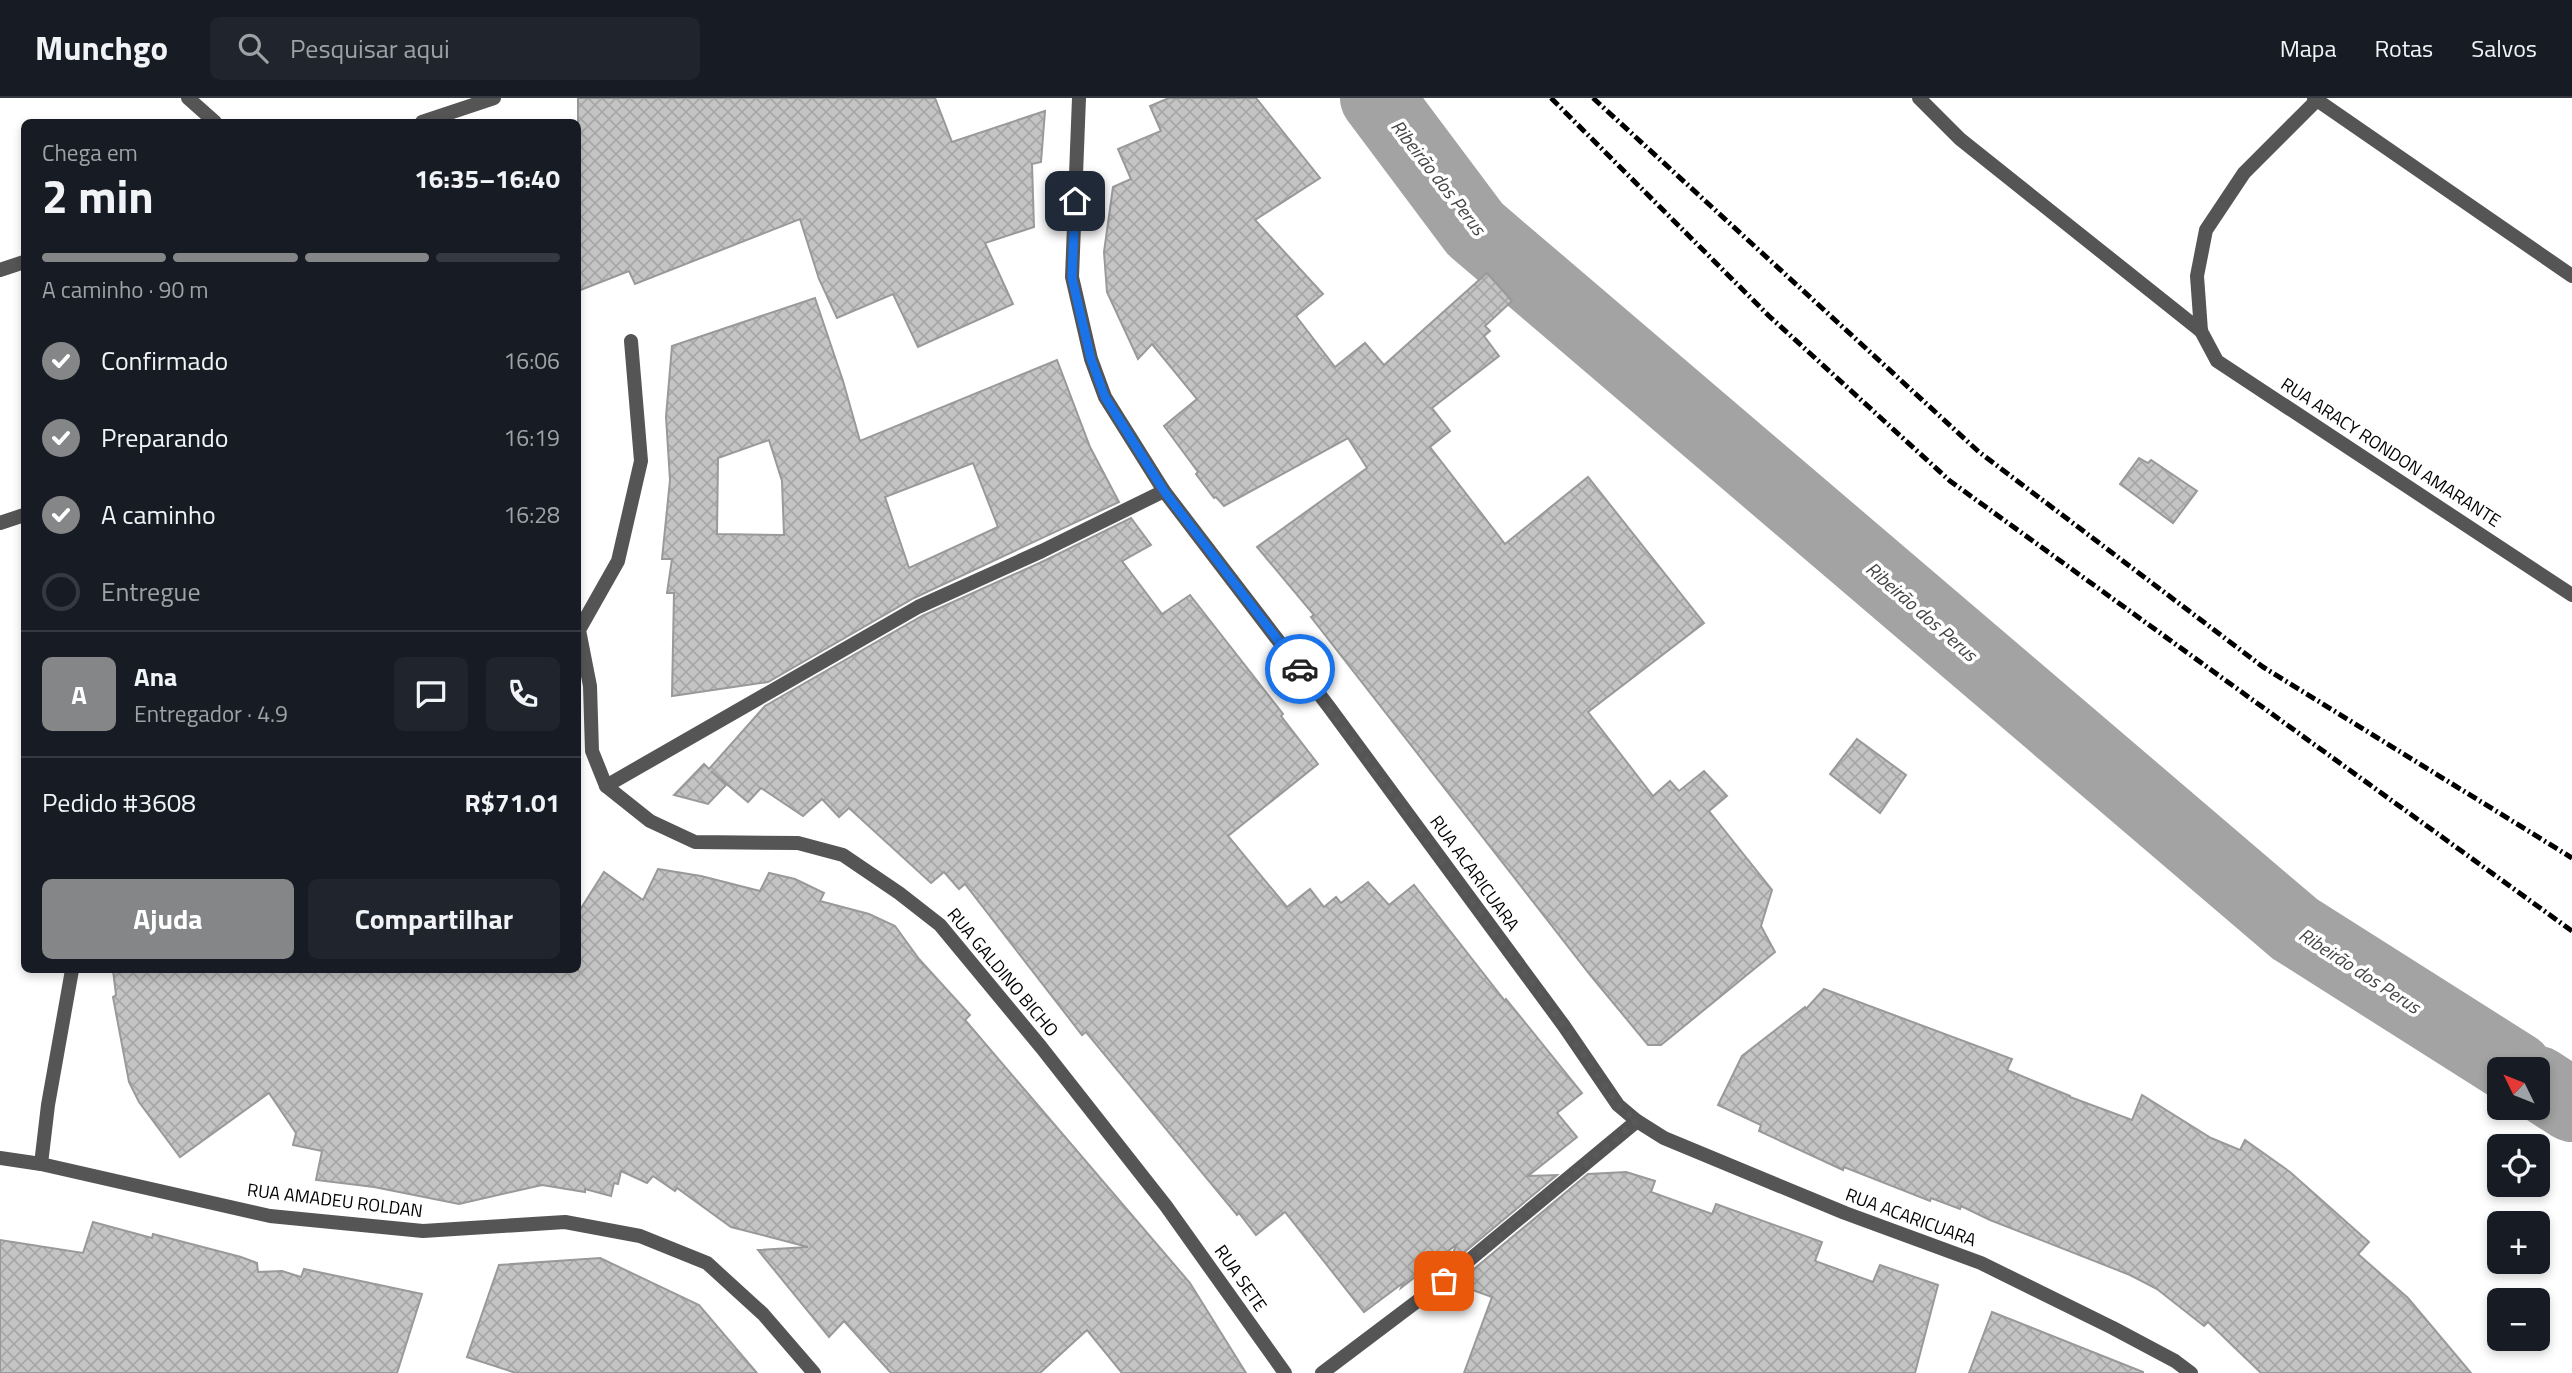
<!DOCTYPE html>
<html lang="pt">
<head>
<meta charset="utf-8">
<style>
	body { margin:0; font-family:"Titillium Web",sans-serif; background:#20242c; color:#f1f3f6; height:100vh; display:flex; flex-direction:column; font-size:26px; white-space:nowrap }
	* { box-sizing:border-box; margin:0 }
	p { font-size:23px; color:#9ea1a6 }
	.icon { flex:none; width:38px; height:38px; fill:none; stroke:currentColor; stroke-width:2; stroke-linecap:round; stroke-linejoin:round }
	.map { position:relative; flex:1; overflow:hidden }
	.drawer { position:absolute; left:21px; top:21px; width:560px; height:854px; display:flex; flex-direction:column; background:#171b24; border-radius:10px; box-shadow:0 4px 10px #0003 }
	.drawer>* { flex:none }
	.needle { width:46px; rotate:313deg }
	.buttons { position:absolute; left:2487px; top:959px; display:grid; gap:14px }
	.buttons a { display:grid; place-items:center; width:63px; height:63px; border-radius:10px; background:#171b24; box-shadow:0 4px 10px #0003; font-size:35px }
	.pin { position:absolute; display:grid; place-items:center; width:60px; height:60px; color:#fff; margin:-30px; border-radius:14px; box-shadow:0 4px 10px #0006 }
	.courier { position:absolute; display:grid; place-items:center; width:70px; height:70px; margin:-35px; border:5px solid #1a73e8; border-radius:50%; background:#fff; color:#222; box-shadow:0 2px 9px #0007 }
	.headline em { font-style:normal; font-weight:700 }
	.headline div { display:flex; flex-direction:column-reverse }
	.headline { display:flex; align-items:center; justify-content:space-between; height:119px; padding:0 21px }
	h1 { font-size:46px; font-weight:700; line-height:52px }
	.bar { display:grid; grid-template-columns:repeat(4,1fr); gap:10px 7px; align-content:center; height:84px; padding:0 21px }
	.bar i { height:9px; border-radius:5px; background:#363941 }
	.bar .selected { background:#858687 }
	.bar p { grid-column:span 4 }
	.line { display:flex; align-items:center; gap:18px; padding:0 21px; border-top:2px solid #363941 }
	.line div { flex:1 }
	.round { display:grid; place-items:center; flex:none; width:74px; height:74px; border-radius:10px; background:#20242c }
	ol { padding:0 21px; list-style:none }
	li { display:flex; align-items:center; gap:21px; height:77px }
	li p { margin-inline-start:auto }
	li .icon { padding:7px; border-radius:50%; background:#858687; color:#fff; stroke-width:4 }
	li:last-child { color:#9ea1a6 }
	li i { width:38px; height:38px; border:4px solid #363941; border-radius:50% }
	.action { display:flex; gap:14px; margin-top:auto; padding:14px 21px }
	.action a { flex:1; height:80px; border-radius:10px; background:#858687; color:#fff; font-size:28px; font-weight:700; line-height:80px; text-align:center }
	.action a+a { background:#20242c; color:#f1f3f6 }
	header { display:flex; align-items:center; gap:42px; box-sizing:border-box; height:98px; padding:0 35px; background:#171b24; border-bottom:2px solid #363941 }
	header strong { font-size:33px }
	nav { display:flex; gap:38px; margin-inline-start:auto; font-size:24px }
	.search { width:490px; height:63px; background:#20242c; display:flex; align-items:center; gap:18px; box-sizing:border-box; padding:0 24px; border-radius:10px; color:#9ea1a6; font-size:26px }
	.map>svg:first-child { display:block }
	.lines { fill:none; stroke-linecap:round; stroke-linejoin:round }
	.river { stroke:#a3a3a3; stroke-width:74 }
	.building { fill:url(#building-cross-hatch); stroke:#999; stroke-width:2; fill-rule:evenodd }
	.service { stroke:#555; stroke-width:14 }
	.minor { stroke:#555; stroke-width:14 }
	.rail { stroke:#000; stroke-width:5; stroke-dasharray:10 3.5 2 3.5; stroke-linecap:butt }
	.done { stroke:#595959; stroke-width:7; stroke-dasharray:0 12.6 }
	.route { stroke:#1a73e8; stroke-width:9 }
	.labels { text-anchor:middle; dominant-baseline:central; stroke-width:7; stroke-linejoin:round; paint-order:stroke }
	.street-label { font-size:18px; fill:#000; stroke:#fff }
	.water-label { font-size:19px; font-style:italic; fill:#444; stroke:#fff }
</style>
</head>
<body>
<header>
<strong>Munchgo</strong>
<div class="search"><svg class="icon" aria-label="search" viewBox="0 0 24 24"><circle cx="10" cy="10" r="6"/><path d="M15 15l6 6"/></svg>Pesquisar aqui</div>
<nav><a>Mapa</a><a>Rotas</a><a>Salvos</a></nav>
</header>
<div class="map">
<svg width="2572" height="1275" viewBox="0 0 2572 1275">
	<defs>
		<pattern id="building-cross-hatch" width="8" height="8" patternUnits="userSpaceOnUse" patternTransform="scale(1.75)"><rect width="8" height="8" fill="#c4c4c4"/><path d="M0 0l8 8M0 8l8-8" fill="none" stroke="#a7a7a7"/></pattern>
	</defs>
	<rect width="100%" height="100%" fill="#fff"/>
	<g class="lines">
		<g class="river">
			<path d="M1377 0 1475 131 2295 831 2516 971"/>
			<path d="M2538 985 2572 1007"/>
		</g>
	</g>
	<g class="building">
		<path d="M578 0H935L952 44 1045 13 1041 64 1032 66 1034 129 985 145 1013 206 918 249 893 196 837 220 819 181 800 121 635 186 629 173 578 193Z"/>
		<path d="M1169 0H1256L1320 80 1255 122 1323 196 1296 218 1335 269 1365 245 1384 267 1487 175 1512 203 1485 228 1490 233 1484 238 1499 258 1432 310 1450 333 1430 349 1505 446 1588 379 1704 525 1588 614 1653 698 1670 683 1679 693 1704 673 1727 698 1709 713 1772 792 1761 828 1775 854 1661 947H1648L1591 878 1311 519 1314 517 1257 449 1367 370 1348 340 1224 408 1216 399 1214 400 1196 376 1198 374 1164 328 1197 301 1152 246 1138 261 1107 194 1104 154 1113 89 1131 81 1118 51 1161 33 1150 8Z"/>
		<path d="M815 200 843 283 860 343 1057 262 1090 349 1119 404 914 500 768 584 672 598 674 495H667L672 461H662L670 382 666 319 672 248ZM769 342 782 383 784 437 717 436 718 360ZM973 365 998 429 909 470 885 399Z"/>
		<path d="M2139 360 2148 365 2151 362 2197 393 2173 425 2120 386Z"/>
		<path d="M1131 420 1151 447 1122 463 1162 516 1190 497 1283 616 1281 618 1318 666 1228 738 1287 809 1310 791 1324 809 1336 799 1341 805 1368 784 1389 807 1414 787 1505 903 1506 901 1582 995 1557 1015 1577 1039 1528 1078 1557 1077 1449 1167 1456 1147 1401 1190 1403 1185 1364 1214 1285 1114 1256 1137 1239 1115 1237 1117 1086 934 1082 937 965 786 959 791 944 774 931 785 849 710 839 719 822 701 803 718 761 690 748 704 711 673 726 687 708 706 674 697 704 666 709 671 765 608 922 518 1046 462Z"/>
		<path d="M1857 641 1906 677 1880 715 1830 676Z"/>
		<path d="M658 771 701 778 760 793 769 775 795 781 824 795 820 803 869 816 895 828 919 861 970 917 965 922 1190 1185 1246 1275H1122L1087 1232 1040 1275H891L844 1223 829 1239 758 1152 808 1149 731 1129 677 1090 675 1093 653 1078 647 1085 621 1073 618 1086 614 1085 611 1098 585 1091V1094L542 1087 459 1106 374 1089 316 1082 322 1053 293 1047 296 1035 269 995 180 1059 139 1004 129 984 113 899 116 897 113 872H578V815L604 774 643 802Z"/>
		<path d="M1824 891 2012 961 2007 972 2070 998V999L2132 1022 2142 997 2211 1040 2240 1052 2245 1042 2290 1074 2369 1144 2358 1156 2408 1200 2471 1275H2261L2208 1224 2204 1228 2157 1191 2130 1177 1990 1122 1961 1108 1960 1111 1931 1100 1930 1103 1844 1069 1843 1072 1759 1033 1761 1027 1718 1007 1742 958 1805 909 1806 911Z"/>
		<path d="M1626 1074 1655 1083 1651 1094 1712 1116 1716 1106 1822 1144 1815 1163 1873 1184 1880 1167 1938 1187 1915 1275H1464L1492 1199 1456 1186 1588 1076Z"/>
		<path d="M93 1124 152 1140 153 1136 241 1159 257 1165 258 1174 282 1173 301 1179 304 1171 422 1196 397 1275H0V1142L83 1155Z"/>
		<path d="M600 1160 699 1207 757 1275H516L467 1259 499 1167Z"/>
		<path d="M1992 1214 2143 1274V1275H1969Z"/>
	</g>
	<g class="lines">
		<g class="service">
			<path d="M0 425 24 417"/>
			<path d="M606 688 918 509 1042 453 1164 393"/>
		</g>
		<g class="minor">
			<path d="M188 0 215 24"/>
			<path d="M1079 0 1072 179 1091 261 1105 299 1164 393 1329 609 1564 928 1618 1007 1637 1023 1664 1040 1845 1115 1981 1165 2113 1230 2175 1263 2191 1275"/>
			<path d="M1919 0 1960 41 2201 233"/>
			<path d="M2314 0 2572 178"/>
			<path d="M2319 0 2244 75 2206 132 2197 178 2201 233 2217 263 2572 497"/>
			<path d="M422 24 494 0"/>
			<path d="M0 172 24 164"/>
			<path d="M631 243 641 363 618 463 579 532 590 588 592 653 606 688 650 723 695 744 798 745 843 757 899 795 940 827 1041 949 1166 1108 1285 1275"/>
			<path d="M72 872 48 1007 41 1066 270 1118 423 1133 565 1124 640 1138 707 1165 763 1216 814 1275"/>
			<path d="M0 1060 41 1066"/>
			<path d="M1322 1275 1444 1183 1637 1023"/>
		</g>
		<g class="rail">
			<path d="M1551 0 1769 218 1950 383 2572 833"/>
			<path d="M1593 0 1979 354 2263 569 2572 760"/>
		</g>
	</g>
	<g class="lines">
		<path class="done" d="M1300 571 1564 928 1618 1007 1637 1023 1444 1183"/>
		<path class="route" d="M1075 103 1072 180 1091 261 1105 299 1164 393 1300 571"/>
	</g>
	<g class="labels">
		<g class="street-label">
			<text transform="translate(2391 354) rotate(33)">RUA ARACY RONDON AMARANTE</text>
			<text transform="translate(1475 775) rotate(54)">RUA ACARICUARA</text>
			<text transform="translate(1003 874) rotate(50)">RUA GALDINO BICHO</text>
			<text transform="translate(335 1102) rotate(7)">RUA AMADEU ROLDAN</text>
			<text transform="translate(1911 1119) rotate(20)">RUA ACARICUARA</text>
			<text transform="translate(1241 1180) rotate(55)">RUA SETE</text>
		</g>
		<g class="water-label">
			<text transform="translate(1439 79) rotate(52)">Ribeirão dos Perus</text>
			<text transform="translate(1922 513) rotate(41)">Ribeirão dos Perus</text>
			<text transform="translate(2360 872) rotate(33)">Ribeirão dos Perus</text>
		</g>
	</g>
</svg>
<div class="buttons">
<a><svg class="needle" viewBox="-14 -14 28 28"><path d="M0-13l5 13h-10z" fill="#e53935"/><path d="M0 13l5-13h-10z" fill="#9ea1a6"/></svg></a>
<a><svg class="icon" aria-label="locate" viewBox="0 0 24 24"><circle cx="12" cy="12" r="6"/><path d="M12 2v4M12 18v4M2 12h4M18 12h4"/></svg></a>
<a>+</a>
<a>−</a>
</div>
<div class="pin" style="left:1444px;top:1183px;background:#ea580c"><svg class="icon" aria-label="bag" viewBox="0 0 24 24"><path d="M5 8h14l-1 12H6zM9 8a3 3 0 0 1 6 0"/></svg></div>
<div class="pin" style="left:1075px;top:103px;background:#1f2937"><svg class="icon" aria-label="home" viewBox="0 0 24 24"><path d="M3 11l9-7 9 7M6 9v11h12V9"/></svg></div>
<div class="courier" style="left:1300px;top:571px"><svg class="icon" aria-label="car" viewBox="0 0 24 24"><path d="M5 17H2v-5l4-1 3-4h7l3 4 3 1v5h-3M9 17h6M6 11h13"/><circle cx="7" cy="17" r="2"/><circle cx="17" cy="17" r="2"/></svg></div>
<section class="drawer">
<div class="headline"><div><h1>2 min</h1><p>Chega em</p></div><em>16:35–16:40</em></div>
<div class="bar"><i class="selected"></i><i class="selected"></i><i class="selected"></i><i></i><p>A caminho · 90 m</p></div>
<ol>
<li><svg class="icon" aria-label="check" viewBox="0 0 24 24"><path d="M5 12l5 5 9-10"/></svg>Confirmado<p>16:06</p></li>
<li><svg class="icon" aria-label="check" viewBox="0 0 24 24"><path d="M5 12l5 5 9-10"/></svg>Preparando<p>16:19</p></li>
<li><svg class="icon" aria-label="check" viewBox="0 0 24 24"><path d="M5 12l5 5 9-10"/></svg>A caminho<p>16:28</p></li>
<li><i></i>Entregue</li>
</ol>
<div class="line" style="height:126px"><b class="round" style="background:#858687;color:#fff">A</b><div><b>Ana</b><p>Entregador · 4.9</p></div><a class="round"><svg class="icon" aria-label="chat" viewBox="0 0 24 24"><path d="M4 5h16v11H9l-5 4z"/></svg></a><a class="round"><svg class="icon" aria-label="phone" viewBox="0 0 24 24"><path d="M5 4h4l2 5-3 2q2 4 5 5l2-3 5 2v4C11 20 4 13 5 4z"/></svg></a></div>
<div class="line" style="height:91px"><div>Pedido #3608</div><b>R$71.01</b></div>
<div class="action"><a>Ajuda</a><a>Compartilhar</a></div>
</section>
</div>
</body>
</html>
